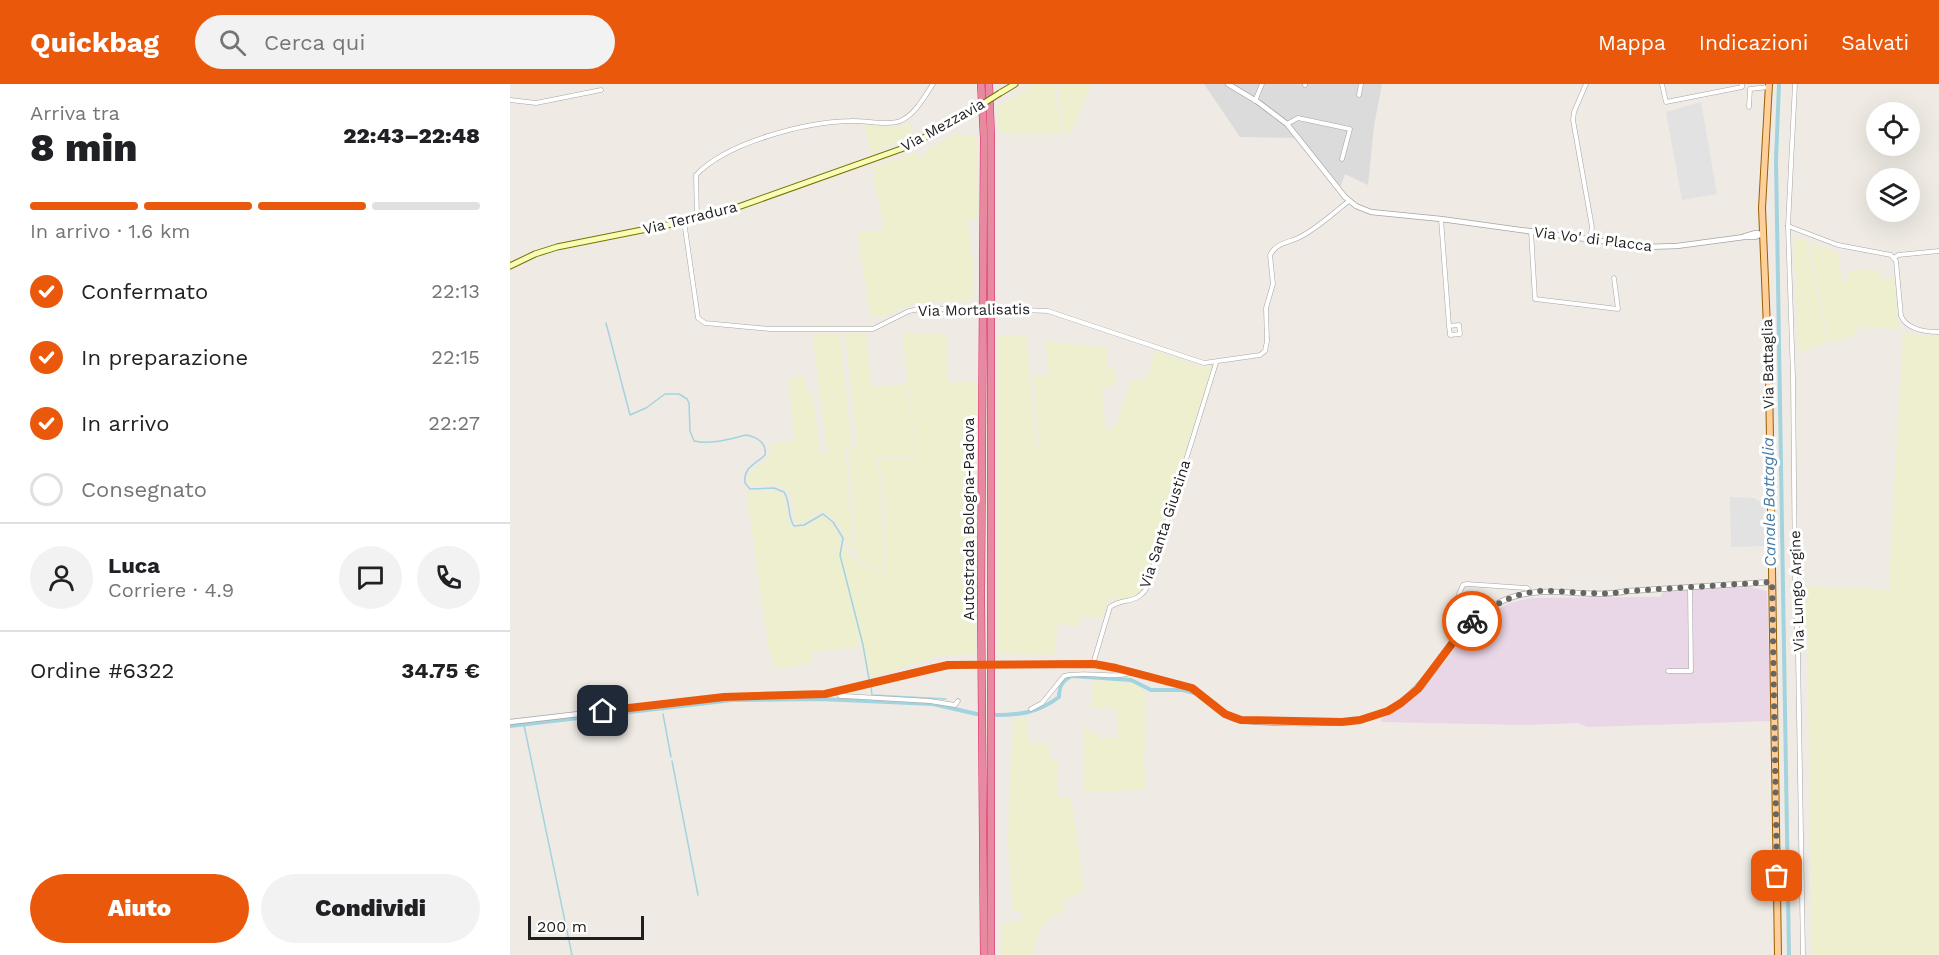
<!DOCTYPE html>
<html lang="it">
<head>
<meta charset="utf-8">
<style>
	body { margin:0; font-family:"Work Sans",sans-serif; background:#f2f2f2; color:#202124; height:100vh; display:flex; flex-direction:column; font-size:22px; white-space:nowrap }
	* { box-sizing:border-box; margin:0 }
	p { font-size:20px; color:#757577 }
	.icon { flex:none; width:33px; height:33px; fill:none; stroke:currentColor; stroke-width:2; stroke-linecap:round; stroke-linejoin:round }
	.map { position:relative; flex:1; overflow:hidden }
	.details { display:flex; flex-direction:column; background:#fff; width:510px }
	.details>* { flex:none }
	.fabs { position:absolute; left:1356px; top:18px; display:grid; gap:12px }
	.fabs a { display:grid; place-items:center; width:54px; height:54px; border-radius:50%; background:#fff; box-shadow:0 6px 24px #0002; font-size:30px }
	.scale { position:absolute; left:18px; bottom:15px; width:116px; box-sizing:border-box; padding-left:6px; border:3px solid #1e1e1e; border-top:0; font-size:16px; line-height:21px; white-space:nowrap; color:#1e1e1e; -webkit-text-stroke:4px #fff; paint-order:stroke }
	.pin { position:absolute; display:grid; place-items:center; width:51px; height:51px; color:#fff; margin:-26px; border-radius:12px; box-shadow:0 3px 9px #0006 }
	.courier { position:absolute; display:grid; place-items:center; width:60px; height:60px; margin:-30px; border:4px solid #ea580c; border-radius:50%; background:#fff; color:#222; box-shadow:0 2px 8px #0007 }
	.summary em { font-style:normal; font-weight:800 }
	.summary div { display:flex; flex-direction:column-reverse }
	.summary { display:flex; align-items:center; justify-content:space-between; height:102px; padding:0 30px }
	h1 { font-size:39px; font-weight:800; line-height:45px }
	.bar { display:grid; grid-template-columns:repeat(4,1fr); gap:9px 6px; align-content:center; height:72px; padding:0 30px }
	.bar i { height:8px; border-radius:4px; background:#e0e0e0 }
	.bar .active { background:#ea580c }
	.bar p { grid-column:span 4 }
	.line { display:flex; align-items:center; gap:15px; padding:0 30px; border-top:2px solid #e0e0e0 }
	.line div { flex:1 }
	.round { display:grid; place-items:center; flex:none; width:63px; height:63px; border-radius:32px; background:#f2f2f2 }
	ol { padding:0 30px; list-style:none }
	li { display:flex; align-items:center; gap:18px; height:66px }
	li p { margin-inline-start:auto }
	li .icon { padding:6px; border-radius:50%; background:#ea580c; color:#fff; stroke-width:4 }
	li:last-child { color:#757577 }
	li i { width:33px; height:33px; border:3px solid #e0e0e0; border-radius:50% }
	.cta { display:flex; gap:12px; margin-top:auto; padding:12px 30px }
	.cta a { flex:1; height:69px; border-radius:36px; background:#ea580c; color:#fff; font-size:24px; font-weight:800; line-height:69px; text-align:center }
	.cta a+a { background:#f2f2f2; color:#202124 }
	header { display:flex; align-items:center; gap:36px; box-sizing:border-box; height:84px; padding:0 30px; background:#ea580c; color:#fff }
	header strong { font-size:28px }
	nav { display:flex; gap:33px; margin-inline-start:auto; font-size:21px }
	.search { width:420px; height:54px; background:#f2f2f2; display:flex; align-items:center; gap:15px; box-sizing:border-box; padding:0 21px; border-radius:33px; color:#757577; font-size:22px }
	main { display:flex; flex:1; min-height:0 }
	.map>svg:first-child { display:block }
	.residential { fill:#dcdbdb }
	.industrial { fill:#e9d6e6 }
	.farmland { fill:#eeefcf }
	.parking { fill:#e2e2e2 }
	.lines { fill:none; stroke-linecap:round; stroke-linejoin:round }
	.stream { stroke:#a3d3de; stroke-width:1.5 }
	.canal { stroke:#a3d3de; stroke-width:4 }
	.minor-casing { stroke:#a5a5a5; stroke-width:5 }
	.tertiary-casing { stroke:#a5a5a5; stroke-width:6 }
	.secondary-casing { stroke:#707802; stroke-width:7 }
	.primary-casing { stroke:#986000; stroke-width:8 }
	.motorway-casing { stroke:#de2069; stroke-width:8 }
	.minor { stroke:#fff; stroke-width:4 }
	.tertiary { stroke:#fff; stroke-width:4.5 }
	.secondary { stroke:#fafbb7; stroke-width:5 }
	.primary { stroke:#fecf9b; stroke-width:6 }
	.motorway { stroke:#e88a9f; stroke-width:7 }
	.minor-bridge-casing { stroke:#a5a5a5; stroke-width:5; stroke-linecap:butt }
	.tertiary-bridge-casing { stroke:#a5a5a5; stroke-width:6; stroke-linecap:butt }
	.secondary-bridge-casing { stroke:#707802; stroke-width:7; stroke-linecap:butt }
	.minor-bridge { stroke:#fff; stroke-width:4 }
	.tertiary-bridge { stroke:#fff; stroke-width:4.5 }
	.secondary-bridge { stroke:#fafbb7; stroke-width:5 }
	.done { stroke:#676663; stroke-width:6; stroke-dasharray:0 10.8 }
	.route { stroke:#ea580c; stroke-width:8 }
	.labels { text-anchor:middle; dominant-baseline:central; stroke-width:6; stroke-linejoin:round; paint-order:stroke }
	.street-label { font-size:15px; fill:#1e1e1e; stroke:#fff }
	.water-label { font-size:16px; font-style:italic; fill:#457ba8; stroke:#fff }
</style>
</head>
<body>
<header>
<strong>Quickbag</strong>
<div class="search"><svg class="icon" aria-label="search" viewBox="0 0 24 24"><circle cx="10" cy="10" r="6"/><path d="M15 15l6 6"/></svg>Cerca qui</div>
<nav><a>Mappa</a><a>Indicazioni</a><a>Salvati</a></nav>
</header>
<main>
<section class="details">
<div class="summary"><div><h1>8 min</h1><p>Arriva tra</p></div><em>22:43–22:48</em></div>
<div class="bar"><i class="active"></i><i class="active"></i><i class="active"></i><i></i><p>In arrivo · 1.6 km</p></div>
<ol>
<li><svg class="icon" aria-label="check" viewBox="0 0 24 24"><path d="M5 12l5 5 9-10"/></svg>Confermato<p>22:13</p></li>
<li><svg class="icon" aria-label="check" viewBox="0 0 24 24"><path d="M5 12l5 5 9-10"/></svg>In preparazione<p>22:15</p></li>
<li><svg class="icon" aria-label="check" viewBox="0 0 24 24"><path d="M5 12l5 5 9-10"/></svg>In arrivo<p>22:27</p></li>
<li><i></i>Consegnato</li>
</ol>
<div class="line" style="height:108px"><a class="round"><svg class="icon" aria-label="person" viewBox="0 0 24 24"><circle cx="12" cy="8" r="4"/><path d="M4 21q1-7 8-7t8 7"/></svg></a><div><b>Luca</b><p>Corriere · 4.9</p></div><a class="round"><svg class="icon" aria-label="chat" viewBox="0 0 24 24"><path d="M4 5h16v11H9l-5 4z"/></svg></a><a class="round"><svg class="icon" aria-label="phone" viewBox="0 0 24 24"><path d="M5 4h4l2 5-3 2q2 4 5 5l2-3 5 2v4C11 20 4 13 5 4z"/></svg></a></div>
<div class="line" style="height:78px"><div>Ordine #6322</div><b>34.75 €</b></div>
<div class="cta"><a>Aiuto</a><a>Condividi</a></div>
</section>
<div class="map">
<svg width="1429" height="871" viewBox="0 0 1429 871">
	<rect width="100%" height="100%" fill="#efebe4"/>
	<path class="residential" d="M694 0H872L864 42 858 101 835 90 830 104 790 54 730 53Z"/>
	<path class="industrial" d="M1241 503 1257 507 1261 637 1077 643 1068 639 1017 641 872 638 870 636 905 611 938 574 952 553 971 535 1000 519 1022 514 1150 513 1153 508Z"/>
	<g class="farmland">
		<path d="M524 0H544L552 50H489L487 23Z"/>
		<path d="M548 0H581L561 49 554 50Z"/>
		<path d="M399 38 403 51 360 70 355 41 387 43Z"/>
		<path d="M446 50 467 53 468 134 457 136 463 177 464 216 404 219 373 234 367 232 361 235 347 149 374 146 362 83 408 68 410 76 418 65Z"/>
		<path d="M1283 152 1296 156 1318 258 1289 268Z"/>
		<path d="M1299 158 1328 169 1333 198H1339L1338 188 1360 184 1361 187 1370 186 1371 195 1383 193 1389 245 1347 242 1346 252 1320 259Z"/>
		<path d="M356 248 361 303 397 300 405 372 367 373 372 423 374 489 347 473 338 366 347 363 335 249Z"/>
		<path d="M395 248 437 250V297L467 298 466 570 430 572 360 593 330 470 333 463 344 474 375 491V423L369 375 406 374 393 252Z"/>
		<path d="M330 249 342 362 335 364 344 468 340 466 329 440 317 428 305 429 298 436 285 440 282 414 278 407 270 402H243L238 399 237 395 240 388 259 374V361L285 356 278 295 295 292 297 309H303L310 369H317L302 250Z"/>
		<path d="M1393 249 1429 253V871H1302L1297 547 1292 502 1379 505Z"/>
		<path d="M487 251H516L526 364 529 365 523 292 539 291 535 257 597 264 596 284 606 285V302L592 303 596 348 607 340 621 295 636 297 645 267 692 283 700 282 702 284 631 509 622 514 605 517V512L600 515 591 533 570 532 568 542 548 540 544 571 487 570Z"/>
		<path d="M236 405 243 408 267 407 272 410 277 419 279 439 282 444H292L312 432 325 441 331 454 328 466 351 562 302 568V579L267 585 259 568Z"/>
		<path d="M584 596 626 600 636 608 634 682 636 705 573 709V644L579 643 580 650H590V655L608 653V625L580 623Z"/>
		<path d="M517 633 519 660H538L540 676H548V713H561L574 807 554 815V824L552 827 539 835 529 848 522 871H492L491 839 511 838 512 828 501 826 502 807 498 763 499 713 504 635Z"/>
	</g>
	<g class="parking">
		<path d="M1191 18 1207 110 1172 116 1156 28Z"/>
		<path d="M1220 413 1244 414 1254 420 1256 462 1221 463Z"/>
	</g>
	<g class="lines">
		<g class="stream">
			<path d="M96 239 120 331 136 324 155 310H169L177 315 179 319 180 347 184 357C201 361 219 355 236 351 247 353 257 359 255 371 246 380 233 383 235 399L240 405 264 404 274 408C281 419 277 432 284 442L294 441 313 430 323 438 333 454 330 471 353 561 359 595"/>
			<path d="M361 603 362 611 436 615"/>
			<path d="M152 624 153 626"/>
			<path d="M153 630 161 673"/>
			<path d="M14 641 62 871"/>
			<path d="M162 677 188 811"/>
		</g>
		<g class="canal">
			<path d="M1269 0 1266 76 1279 871"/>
			<path d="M484 631C510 631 528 629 549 613 549 603 552 596 562 592L621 596 641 606H673L684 609"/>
			<path d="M0 642 223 616 310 615 423 620 471 631"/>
		</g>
		<defs>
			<g id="minor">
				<path d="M1076 0 1064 28 1063 36 1082 143 1080 155"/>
				<path d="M1152 0 1156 18 1232 3V0"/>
				<path d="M1285 0 1278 142 1283 293 1285 492 1288 570 1293 871"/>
				<path d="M795 1V0"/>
				<path d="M849 11 851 0"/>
				<path d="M0 16 26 19 91 6"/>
				<path d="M745 17 752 0"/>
				<path d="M1239 23 1240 5 1259 3"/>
				<path d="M777 40 788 34 840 45 832 75"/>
				<path d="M187 135 186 91C217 58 296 38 340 37 354 36 378 42 390 37 405 31 414 13 423 0"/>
				<path d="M931 135 939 242 940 251 950 250 949 241 939 242"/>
				<path d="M174 137 188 234 195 239 260 245H363L399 227 411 225H461"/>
				<path d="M1278 142 1328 161 1381 171 1386 177 1391 232C1397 245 1415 248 1429 248"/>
				<path d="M1021 147 1025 215 1108 225 1104 194"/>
				<path d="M1384 174 1388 171 1429 167"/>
				<path d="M489 225 538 227 694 279 750 271 755 267 757 257 756 224 763 200 760 171C766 159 777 159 788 154 807 145 823 129 839 117"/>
				<path d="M949 510 953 501 957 500 1017 504 1021 508"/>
				<path d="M583 580 600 523C614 513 625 521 636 505L706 279"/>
				<path d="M1158 587H1181L1180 504"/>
				<path d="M327 607 330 612H334L420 617 445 621 448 617"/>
				<path d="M521 625 532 619 554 592C574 586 611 596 621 588"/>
			</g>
			<g id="tertiary">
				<path d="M718 0 748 18 777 40 835 113 846 122 861 128 931 135 1135 163 1167 162 1234 153H1245L1252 150"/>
				<path d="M1235 152 1246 149 1252 150"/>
				<path d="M494 581C527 581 562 577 594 582 619 585 645 594 669 600 694 607 702 625 722 634 740 641 828 640 849 636 918 624 930 552 984 521 1031 495 1070 517 1118 507L1262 498"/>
				<path d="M0 638 214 613 315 610 425 583 464 581"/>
			</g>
			<g id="secondary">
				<path d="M490 9 505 0"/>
				<path d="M0 182 25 170 47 163 187 135 228 123 391 65 438 42 463 26"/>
			</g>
			<path id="primary" d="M1259 0 1252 124 1259 292 1268 871"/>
			<g id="motorway">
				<path d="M471 0 474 54 471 513 474 871"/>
				<path d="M479 0 481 53V871"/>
			</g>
		</defs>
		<use href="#minor" class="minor-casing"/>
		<use href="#tertiary" class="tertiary-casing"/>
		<use href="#secondary" class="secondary-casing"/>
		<use href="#primary" class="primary-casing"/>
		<use href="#motorway" class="motorway-casing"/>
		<use href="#minor" class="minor"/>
		<use href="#tertiary" class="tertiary"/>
		<use href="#secondary" class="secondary"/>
		<use href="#primary" class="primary"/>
		<use href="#motorway" class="motorway"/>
		<defs>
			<path id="minor-bridge" d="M461 225H489"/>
			<path id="tertiary-bridge" d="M464 581H494"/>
			<path id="secondary-bridge" d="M463 26 490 9"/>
		</defs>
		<use href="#minor-bridge" class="minor-bridge-casing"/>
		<use href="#tertiary-bridge" class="tertiary-bridge-casing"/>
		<use href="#secondary-bridge" class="secondary-bridge-casing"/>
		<use href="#minor-bridge" class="minor-bridge"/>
		<use href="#tertiary-bridge" class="tertiary-bridge"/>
		<use href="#secondary-bridge" class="secondary-bridge"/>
	</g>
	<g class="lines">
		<path class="done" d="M962 537C985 519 1012 505 1043 507 1068 508 1093 512 1118 507L1262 498 1267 792"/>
		<path class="route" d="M93 627 214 613 315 610 438 581 584 580 606 584 682 604 715 630 731 636 832 638 850 636 878 627 891 619 908 605 950 549 962 537"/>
	</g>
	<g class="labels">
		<g class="street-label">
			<text transform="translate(433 41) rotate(-29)">Via Mezzavia</text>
			<text transform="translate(180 134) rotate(-14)">Via Terradura</text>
			<text transform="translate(1083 155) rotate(7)">Via Vo' di Placca</text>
			<text transform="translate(464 226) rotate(-1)">Via Mortalisatis</text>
			<text transform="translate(1258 280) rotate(-91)">Via Battaglia</text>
			<text transform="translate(459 435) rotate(-90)">Autostrada Bologna-Padova</text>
			<text transform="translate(655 440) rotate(-72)">Via Santa Giustina</text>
			<text transform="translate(1287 507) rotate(-92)">Via Lungo Argine</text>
		</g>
		<g class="water-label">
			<text transform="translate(1259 418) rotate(-91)">Canale Battaglia</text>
		</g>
	</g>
</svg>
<div class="fabs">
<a><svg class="icon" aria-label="locate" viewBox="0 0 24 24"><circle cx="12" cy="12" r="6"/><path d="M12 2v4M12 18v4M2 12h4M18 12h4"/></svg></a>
<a><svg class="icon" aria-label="layers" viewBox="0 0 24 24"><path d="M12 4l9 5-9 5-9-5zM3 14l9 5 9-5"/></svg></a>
</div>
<div class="scale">200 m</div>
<div class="pin" style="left:1267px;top:792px;background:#ea580c"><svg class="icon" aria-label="bag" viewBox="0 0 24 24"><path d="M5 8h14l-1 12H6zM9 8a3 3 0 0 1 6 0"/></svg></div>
<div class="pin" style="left:93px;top:627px;background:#1f2937"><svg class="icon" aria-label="home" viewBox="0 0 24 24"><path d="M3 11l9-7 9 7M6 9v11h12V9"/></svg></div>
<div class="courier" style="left:962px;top:537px"><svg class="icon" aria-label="bike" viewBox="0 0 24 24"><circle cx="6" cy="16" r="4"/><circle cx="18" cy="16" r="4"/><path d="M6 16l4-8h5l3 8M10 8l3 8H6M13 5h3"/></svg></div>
</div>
</main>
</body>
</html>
